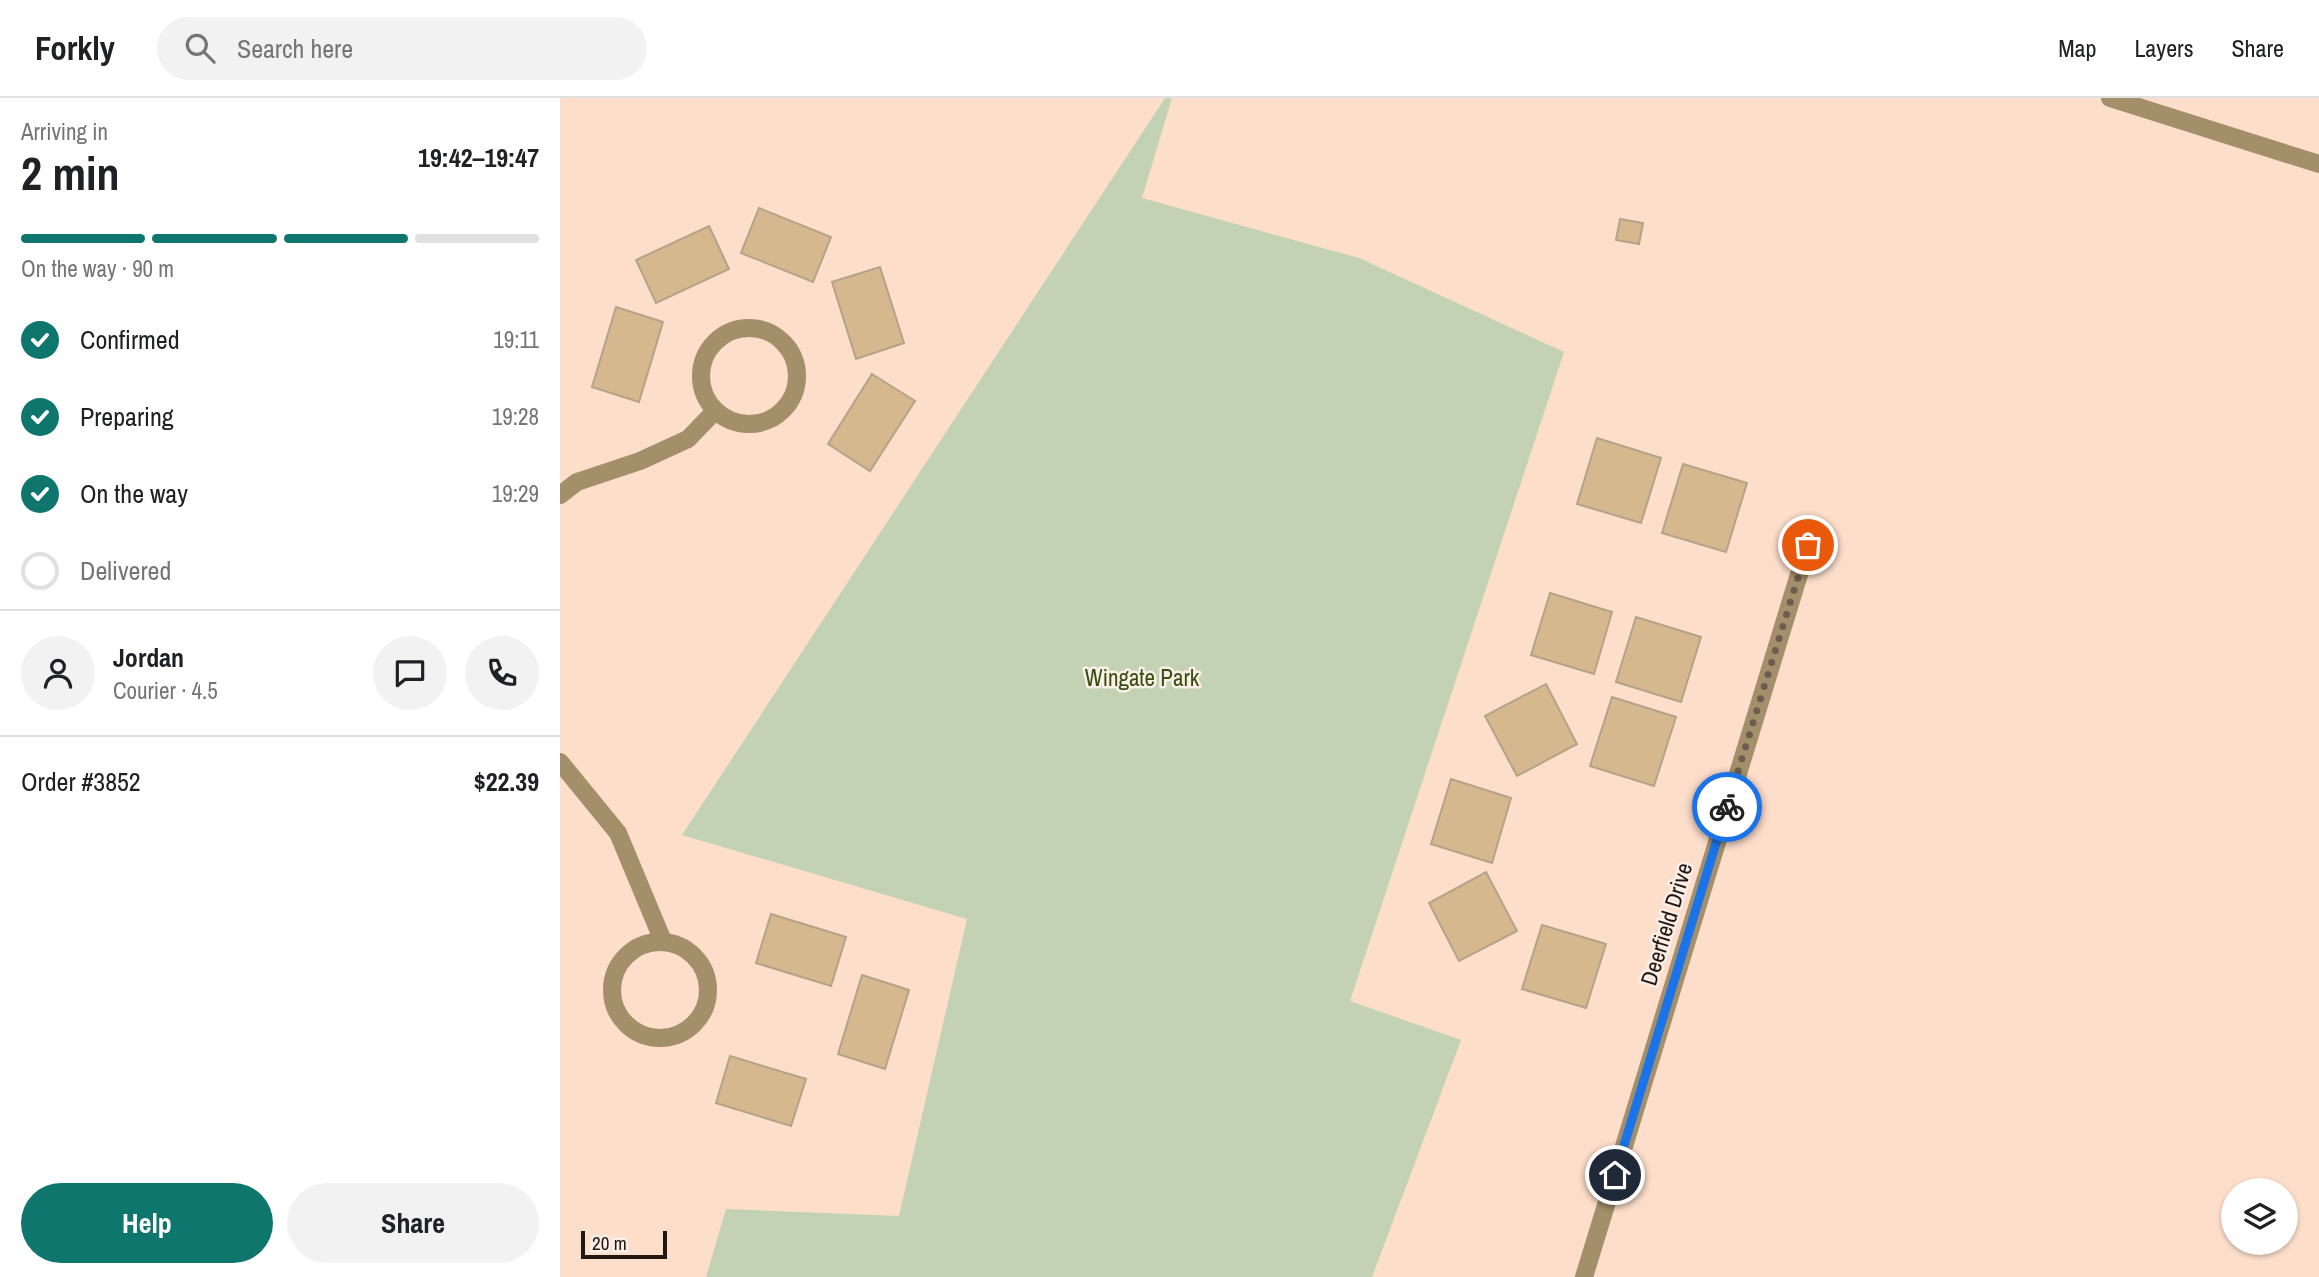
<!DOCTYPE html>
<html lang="en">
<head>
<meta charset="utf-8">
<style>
	body { margin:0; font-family:"Archivo Narrow",sans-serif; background:#f2f2f2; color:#202124; height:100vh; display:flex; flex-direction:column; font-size:26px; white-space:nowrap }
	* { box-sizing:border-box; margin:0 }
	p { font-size:23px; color:#757577 }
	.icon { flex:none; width:38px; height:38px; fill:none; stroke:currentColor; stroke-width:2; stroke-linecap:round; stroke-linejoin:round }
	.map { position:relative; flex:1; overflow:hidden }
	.sheet { display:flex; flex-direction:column; background:#fff; width:560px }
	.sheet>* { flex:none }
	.fabs { position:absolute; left:1661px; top:1080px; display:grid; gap:14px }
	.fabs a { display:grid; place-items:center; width:77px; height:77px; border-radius:50%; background:#fff; box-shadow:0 2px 5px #0004; font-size:35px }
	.scale { position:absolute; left:21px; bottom:18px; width:86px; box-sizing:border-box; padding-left:7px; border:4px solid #211610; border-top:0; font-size:19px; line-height:24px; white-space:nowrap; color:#211610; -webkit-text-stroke:5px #fcefe8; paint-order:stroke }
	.pin { position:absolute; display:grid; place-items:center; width:60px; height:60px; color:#fff; margin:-30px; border:4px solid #fff; border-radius:50%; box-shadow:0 2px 7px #0007 }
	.courier { position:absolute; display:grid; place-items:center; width:70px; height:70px; margin:-35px; border:5px solid #1a73e8; border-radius:50%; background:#fff; color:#222; box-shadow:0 2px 9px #0007 }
	.headline em { font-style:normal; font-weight:800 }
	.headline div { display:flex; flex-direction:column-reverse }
	.headline { display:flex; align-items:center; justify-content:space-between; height:119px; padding:0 21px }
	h1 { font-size:46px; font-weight:800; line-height:52px }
	.bar { display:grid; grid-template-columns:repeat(4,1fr); gap:10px 7px; align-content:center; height:84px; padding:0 21px }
	.bar i { height:9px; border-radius:5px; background:#e0e0e0 }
	.bar .selected { background:#0f766e }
	.bar p { grid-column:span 4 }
	.line { display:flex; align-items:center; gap:18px; padding:0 21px; border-top:2px solid #e0e0e0 }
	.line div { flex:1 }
	.round { display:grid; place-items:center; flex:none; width:74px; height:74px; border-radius:37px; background:#f2f2f2 }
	ol { padding:0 21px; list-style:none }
	li { display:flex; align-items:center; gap:21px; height:77px }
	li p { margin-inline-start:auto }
	li .icon { padding:7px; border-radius:50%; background:#0f766e; color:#fff; stroke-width:4 }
	li:last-child { color:#757577 }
	li i { width:38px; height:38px; border:4px solid #e0e0e0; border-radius:50% }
	.cta { display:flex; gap:14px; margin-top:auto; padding:14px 21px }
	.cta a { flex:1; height:80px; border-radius:42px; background:#0f766e; color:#fff; font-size:28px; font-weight:800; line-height:80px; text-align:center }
	.cta a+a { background:#f2f2f2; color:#202124 }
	header { display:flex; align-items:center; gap:42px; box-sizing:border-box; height:98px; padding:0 35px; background:#fff; border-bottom:2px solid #e0e0e0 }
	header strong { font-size:33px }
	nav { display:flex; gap:38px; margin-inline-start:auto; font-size:24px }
	.search { width:490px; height:63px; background:#f2f2f2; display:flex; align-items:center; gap:18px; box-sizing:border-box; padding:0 24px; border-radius:38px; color:#757577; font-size:26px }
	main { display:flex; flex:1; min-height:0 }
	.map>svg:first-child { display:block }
	.green { fill:#c2d2b3 }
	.building { fill:#d5b88e; stroke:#b5a388; stroke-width:2 }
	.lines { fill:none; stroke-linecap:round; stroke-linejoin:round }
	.minor { stroke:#a38f6a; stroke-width:18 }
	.tertiary { stroke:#a38f6a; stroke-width:18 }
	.done { stroke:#6e5c51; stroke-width:7; stroke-dasharray:0 12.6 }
	.route { stroke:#1a73e8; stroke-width:9 }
	.labels { text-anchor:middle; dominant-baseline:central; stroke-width:5; stroke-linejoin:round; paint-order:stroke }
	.park-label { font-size:23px; fill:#354f0f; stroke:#fcefe8 }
	.street-label { font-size:23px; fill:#211610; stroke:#fcefe8 }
</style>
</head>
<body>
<header>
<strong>Forkly</strong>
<div class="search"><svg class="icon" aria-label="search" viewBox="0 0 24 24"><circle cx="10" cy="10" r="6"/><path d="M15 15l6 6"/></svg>Search here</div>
<nav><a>Map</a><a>Layers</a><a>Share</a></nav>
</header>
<main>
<section class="sheet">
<div class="headline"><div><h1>2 min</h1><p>Arriving in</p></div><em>19:42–19:47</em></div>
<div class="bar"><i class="selected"></i><i class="selected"></i><i class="selected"></i><i></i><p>On the way · 90 m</p></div>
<ol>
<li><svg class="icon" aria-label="check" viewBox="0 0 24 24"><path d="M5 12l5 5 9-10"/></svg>Confirmed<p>19:11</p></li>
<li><svg class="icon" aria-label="check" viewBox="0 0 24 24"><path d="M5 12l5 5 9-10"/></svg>Preparing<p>19:28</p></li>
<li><svg class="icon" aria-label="check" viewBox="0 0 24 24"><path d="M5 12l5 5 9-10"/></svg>On the way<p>19:29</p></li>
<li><i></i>Delivered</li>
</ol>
<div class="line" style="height:126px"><a class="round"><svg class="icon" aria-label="person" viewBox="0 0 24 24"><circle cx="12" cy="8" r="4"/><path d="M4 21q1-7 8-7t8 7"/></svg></a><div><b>Jordan</b><p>Courier · 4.5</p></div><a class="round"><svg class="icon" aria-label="chat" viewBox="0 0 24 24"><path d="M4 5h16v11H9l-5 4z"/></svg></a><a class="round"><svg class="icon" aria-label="phone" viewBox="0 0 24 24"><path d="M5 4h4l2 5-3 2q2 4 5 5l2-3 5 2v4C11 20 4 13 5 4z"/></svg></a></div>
<div class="line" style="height:91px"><div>Order #3852</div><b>$22.39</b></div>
<div class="cta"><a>Help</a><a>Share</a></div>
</section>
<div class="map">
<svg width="1759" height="1179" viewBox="0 0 1759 1179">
	<rect width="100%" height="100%" fill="#fddecb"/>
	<path class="green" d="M605 0H612L582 100 799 160 1004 254 790 903 901 942 812 1179H146L166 1111 339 1118 407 821 122 737Z"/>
	<g class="building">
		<path d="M199 110 271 139 253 184 181 155Z"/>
		<path d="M1060 121 1083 125 1079 146 1056 142Z"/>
		<path d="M149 128 169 171 96 205 76 162Z"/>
		<path d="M320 169 344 245 296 261 272 184Z"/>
		<path d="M56 209 103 224 79 304 32 289Z"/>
		<path d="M312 276 355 303 310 373 268 346Z"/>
		<path d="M1037 340 1101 360 1081 425 1017 406Z"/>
		<path d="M1123 366 1187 385 1166 454 1102 435Z"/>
		<path d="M990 495 1052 514 1034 576 971 557Z"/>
		<path d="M1076 519 1141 539 1121 604 1056 584Z"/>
		<path d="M986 586 1017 646 957 678 925 618Z"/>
		<path d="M1052 599 1116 619 1094 688 1030 668Z"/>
		<path d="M891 681 951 700 932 765 871 746Z"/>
		<path d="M926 774 957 833 899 863 869 805Z"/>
		<path d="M211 816 286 839 271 888 196 865Z"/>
		<path d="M982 827 1046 846 1026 910 962 891Z"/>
		<path d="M302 877 349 892 325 971 278 956Z"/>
		<path d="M170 958 246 981 231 1028 156 1005Z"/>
	</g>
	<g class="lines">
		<g class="minor">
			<circle cx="189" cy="278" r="48"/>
			<path d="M0 397 17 384 80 363 128 341 155 313"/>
			<path d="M0 664 58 735 103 843"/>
			<circle cx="100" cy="892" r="48"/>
			<path d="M1024 1179 1248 447"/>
		</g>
		<path class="tertiary" d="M1550 0 1759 66"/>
	</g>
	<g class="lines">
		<path class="done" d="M1167 709 1248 447"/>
		<path class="route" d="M1055 1077 1167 709"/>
	</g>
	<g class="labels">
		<g class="park-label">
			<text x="582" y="579">Wingate Park</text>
		</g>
		<g class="street-label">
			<text transform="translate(1106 826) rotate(-73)">Deerfield Drive</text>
		</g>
	</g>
</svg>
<div class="fabs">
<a><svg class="icon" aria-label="layers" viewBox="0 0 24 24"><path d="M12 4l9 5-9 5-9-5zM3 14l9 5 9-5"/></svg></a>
</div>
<div class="scale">20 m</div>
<div class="pin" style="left:1248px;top:447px;background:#ea580c"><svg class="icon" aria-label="bag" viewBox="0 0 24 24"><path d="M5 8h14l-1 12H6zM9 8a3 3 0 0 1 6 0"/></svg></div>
<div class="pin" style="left:1055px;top:1077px;background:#1f2937"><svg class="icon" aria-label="home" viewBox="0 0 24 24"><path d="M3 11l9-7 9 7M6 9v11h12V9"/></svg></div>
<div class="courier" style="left:1167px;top:709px"><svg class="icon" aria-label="bike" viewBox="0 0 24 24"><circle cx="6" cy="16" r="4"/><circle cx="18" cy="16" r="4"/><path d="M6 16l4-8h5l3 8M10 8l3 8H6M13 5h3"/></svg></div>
</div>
</main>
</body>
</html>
